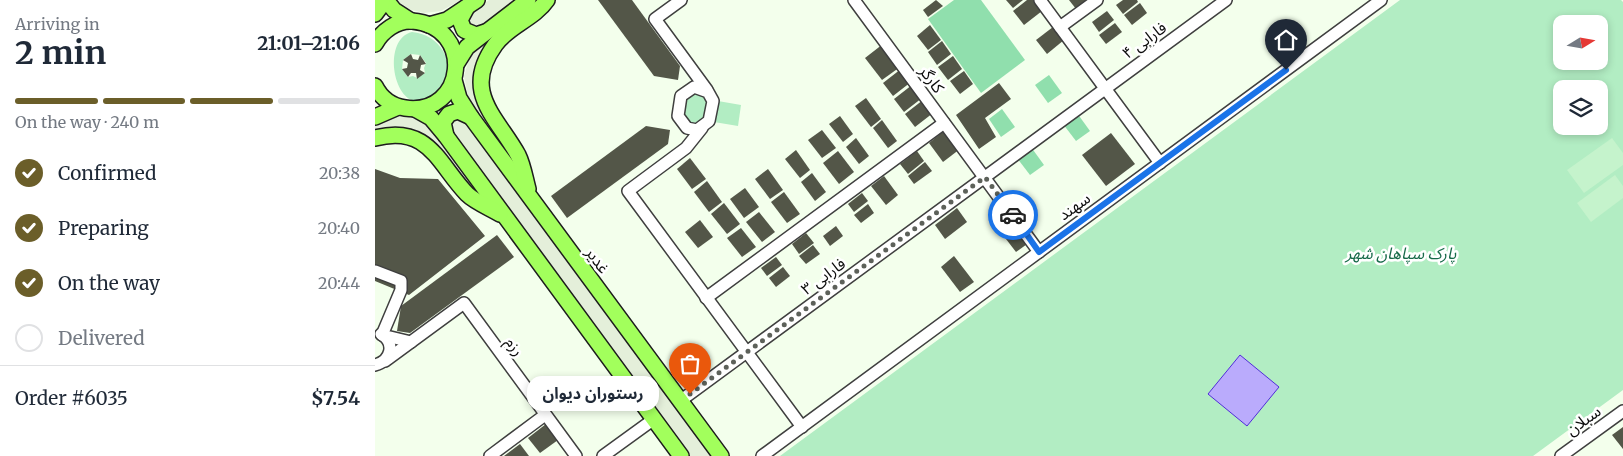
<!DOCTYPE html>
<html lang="en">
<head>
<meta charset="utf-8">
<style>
	body { margin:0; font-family:Merriweather,"Noto Sans Arabic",serif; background:#f6f6f7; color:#1f2937; height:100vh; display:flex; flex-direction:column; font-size:19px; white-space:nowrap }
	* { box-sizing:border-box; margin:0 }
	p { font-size:16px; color:#747a83 }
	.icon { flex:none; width:28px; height:28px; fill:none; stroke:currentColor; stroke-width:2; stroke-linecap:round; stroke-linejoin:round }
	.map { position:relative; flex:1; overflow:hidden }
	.sheet { display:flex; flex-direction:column; background:#fff; width:375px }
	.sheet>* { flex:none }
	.needle { width:32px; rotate:79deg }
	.controls { position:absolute; left:1178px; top:15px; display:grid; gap:10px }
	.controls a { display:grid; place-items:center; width:55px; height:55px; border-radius:10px; background:#fff; box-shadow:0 2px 8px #0003; font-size:25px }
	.pin { position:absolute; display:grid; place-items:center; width:42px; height:42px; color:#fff; margin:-51px -21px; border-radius:50% 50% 50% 0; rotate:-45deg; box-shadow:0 0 5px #0007 }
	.pin .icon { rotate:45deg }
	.courier { position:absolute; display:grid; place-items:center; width:50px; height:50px; margin:-25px; border:4px solid #1a73e8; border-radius:50%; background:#fff; color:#222; box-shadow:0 1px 6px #0007 }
	.bubble { position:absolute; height:35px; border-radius:15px; background:#fff; box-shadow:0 2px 8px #0003; font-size:16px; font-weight:700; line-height:35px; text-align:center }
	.headline em { font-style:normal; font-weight:700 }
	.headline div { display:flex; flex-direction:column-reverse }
	.headline { display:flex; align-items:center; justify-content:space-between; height:85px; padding:0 15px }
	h1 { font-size:32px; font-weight:700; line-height:38px }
	.bar { display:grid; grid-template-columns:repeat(4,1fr); gap:8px 5px; align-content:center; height:60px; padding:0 15px }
	.bar i { height:6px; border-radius:4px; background:#e0e1e3 }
	.bar .selected { background:#6b5e29 }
	.bar p { grid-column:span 4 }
	.line { display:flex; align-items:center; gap:12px; padding:0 15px; border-top:1px solid #e0e1e3 }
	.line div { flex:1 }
	ol { padding:0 15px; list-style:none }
	li { display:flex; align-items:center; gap:15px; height:55px }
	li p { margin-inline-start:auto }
	li .icon { padding:5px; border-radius:50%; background:#6b5e29; color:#fff; stroke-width:4 }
	li:last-child { color:#747a83 }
	li i { width:28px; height:28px; border:2px solid #e0e1e3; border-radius:50% }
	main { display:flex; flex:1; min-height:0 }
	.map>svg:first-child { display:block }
	.green { fill:#b2edc3; fill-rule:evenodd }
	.forest { fill:#90dfad }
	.pitch { fill:#c5f3cc }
	.plaza { fill:#e4efda }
	.water { fill:#baabfc; stroke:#512cd9 }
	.building { fill:#535648 }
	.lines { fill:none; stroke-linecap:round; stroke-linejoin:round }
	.minor-casing { stroke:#3f3f3f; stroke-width:14 }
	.major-casing { stroke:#1d1d1d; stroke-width:18 }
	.minor { stroke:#fff; stroke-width:11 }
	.major { stroke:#a2ff5c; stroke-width:15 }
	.done { stroke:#5d615a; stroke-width:5; stroke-dasharray:0 9 }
	.route { stroke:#1a73e8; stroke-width:6 }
	.labels { text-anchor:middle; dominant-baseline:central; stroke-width:5; stroke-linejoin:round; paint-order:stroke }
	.street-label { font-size:16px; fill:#0c0c0c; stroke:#fff }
	.park-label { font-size:16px; font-style:italic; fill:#176a49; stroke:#fff }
</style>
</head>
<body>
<main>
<section class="sheet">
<div class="headline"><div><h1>2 min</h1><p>Arriving in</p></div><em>21:01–21:06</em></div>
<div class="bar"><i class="selected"></i><i class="selected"></i><i class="selected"></i><i></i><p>On the way · 240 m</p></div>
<ol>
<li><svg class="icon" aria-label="check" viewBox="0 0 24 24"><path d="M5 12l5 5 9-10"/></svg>Confirmed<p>20:38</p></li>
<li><svg class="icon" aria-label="check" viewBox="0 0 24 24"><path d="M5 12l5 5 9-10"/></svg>Preparing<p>20:40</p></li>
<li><svg class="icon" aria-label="check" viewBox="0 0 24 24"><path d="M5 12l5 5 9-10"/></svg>On the way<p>20:44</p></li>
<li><i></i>Delivered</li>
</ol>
<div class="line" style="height:65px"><div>Order #6035</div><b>$7.54</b></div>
</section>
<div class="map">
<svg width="1248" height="456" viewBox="0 0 1248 456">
	<rect width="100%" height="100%" fill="#f3ffec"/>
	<g class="green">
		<path d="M1025 0H1246L1248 2V390L1158 456H405ZM1186 24H1224V61H1186ZM1186 89H1224V126H1186Z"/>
		<path d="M37 32C64 34 84 63 65 87 25 137 0 41 37 32ZM36 54 45 55 51 63 49 68 50 73 42 78 38 76 33 77 27 69 28 60Z"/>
		<path d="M320 93 329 96 332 102 329 118 318 124 315 123 309 115 312 98Z"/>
		<path d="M343 101 366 105 363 126 339 122Z"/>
	</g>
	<g class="forest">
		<path d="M579 0H606L650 60 606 93 553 19Z"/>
		<path d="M674 75 687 93 673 103 660 85Z"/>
		<path d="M627 109 640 127 626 137 614 119Z"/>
		<path d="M702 113 715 131 701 141 688 124Z"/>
		<path d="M656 147 669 165 655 175 642 158Z"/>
	</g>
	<g class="pitch">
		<path d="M1237 138 1248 153V165L1209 193 1192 170Z"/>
		<path d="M1240 175 1248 186V198L1216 222 1202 203Z"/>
	</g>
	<g class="plaza">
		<path d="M19 0H86L66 11 49 13 33 9Z"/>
		<path d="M114 0H144L101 31 90 21 94 15Z"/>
		<path d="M155 5 104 74 139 159 132 155 94 101 89 76 96 53Z"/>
		<path d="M17 115 42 119 56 129 96 181 98 189 72 157 0 132V120Z"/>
		<path d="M74 119H88L337 456H315L75 129Z"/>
	</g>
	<path class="water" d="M865 355 904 387 872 426 833 394Z"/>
	<g class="building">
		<path d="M223 0H257L305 66 303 80 279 76Z"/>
		<path d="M561 0 568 6 553 17 548 10Z"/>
		<path d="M631 0H648L638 8Z"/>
		<path d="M652 0H658L667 11 649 25 638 11Z"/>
		<path d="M694 0H713L701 9Z"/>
		<path d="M748 0H762L763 2 748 14 741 5Z"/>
		<path d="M765 3 772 13 757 25 749 15Z"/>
		<path d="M732 11 739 20 724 32 717 22Z"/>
		<path d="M740 23 747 32 731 44 724 35Z"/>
		<path d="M555 25 566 40 553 50 542 36Z"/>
		<path d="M678 27 689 40 672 54 661 40Z"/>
		<path d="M567 41 576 54 562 65 553 52Z"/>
		<path d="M508 44 525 67 507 80 490 58Z"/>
		<path d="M36 54 38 59 43 60 45 55 51 64 46 65 45 70 50 73 42 79 41 73H36L33 77 27 69 32 68 33 63 28 60Z"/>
		<path d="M578 56 587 69 573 80 563 67Z"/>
		<path d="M526 69 536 82 518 96 508 83Z"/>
		<path d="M589 71 598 84 585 94 575 81Z"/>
		<path d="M624 83 636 99 610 118 621 137 604 149 581 115Z"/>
		<path d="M537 85 547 98 529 112 519 99Z"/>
		<path d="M491 98 506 119 496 127 480 106Z"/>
		<path d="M548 100 558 113 540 127 530 114Z"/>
		<path d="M465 116 478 134 468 142 454 124Z"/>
		<path d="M507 120 522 141 513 148 498 128Z"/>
		<path d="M271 126 295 130 293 144 192 218 176 196Z"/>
		<path d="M447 130 461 148 447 158 433 140Z"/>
		<path d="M570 130 585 149 568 162 554 143Z"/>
		<path d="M736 133 760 164 731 186 707 155Z"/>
		<path d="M481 138 494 156 484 164 471 147Z"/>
		<path d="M421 150 435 170 425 178 410 159Z"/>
		<path d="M463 151 479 172 464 184 448 163Z"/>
		<path d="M542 151 549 161 533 174 525 164Z"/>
		<path d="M315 158 331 179 317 189 302 169Z"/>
		<path d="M550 162 557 171 539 184 533 176Z"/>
		<path d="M0 169 25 178 63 179 110 236 34 295 0 281Z"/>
		<path d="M393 169 408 190 395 199 380 179Z"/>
		<path d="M437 173 451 192 440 201 426 182Z"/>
		<path d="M509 176 523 195 511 205 496 186Z"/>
		<path d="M332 181 347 202 334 212 319 192Z"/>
		<path d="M370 188 384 207 369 218 355 199Z"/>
		<path d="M409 192 425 214 412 223 396 202Z"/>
		<path d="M487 193 493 201 479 212 473 204Z"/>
		<path d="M349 203 365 224 352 234 336 214Z"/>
		<path d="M493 204 499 213 486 223 479 215Z"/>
		<path d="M582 208 592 222 570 239 560 225Z"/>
		<path d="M384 212 400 232 387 242 371 222Z"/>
		<path d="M636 215 655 242 641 252 621 226Z"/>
		<path d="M325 220 338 237 323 248 310 232Z"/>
		<path d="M461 226 468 236 455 246 448 236Z"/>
		<path d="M366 228 381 247 367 257 352 238Z"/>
		<path d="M431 233 439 243 424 254 417 244Z"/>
		<path d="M122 235 139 257 35 333 22 331 26 306Z"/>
		<path d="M438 245 445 254 431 264 424 256Z"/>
		<path d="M579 256 599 282 585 292 566 267Z"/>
		<path d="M401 257 407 265 392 276 386 268Z"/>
		<path d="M408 267 415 276 401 287 394 278Z"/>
		<path d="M171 424 183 440 165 453 153 438Z"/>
		<path d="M1248 427V449L1237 435Z"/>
		<path d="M145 444 154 456H129Z"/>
	</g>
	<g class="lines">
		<defs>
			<g id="minor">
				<path d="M306 0 280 19 332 90"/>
				<path d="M479 0 664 252"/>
				<path d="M665 0 785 163"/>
				<path d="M685 27 722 0"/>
				<path d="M319 87 333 92 338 101 334 121 322 130 312 128 303 116 306 96Z"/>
				<path d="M327 128 311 148 253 191 427 427"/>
				<path d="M0 271 26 281V290L7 335 36 342"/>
				<path d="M331 298 569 123"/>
				<path d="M10 361 89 303 201 456"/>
				<path d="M0 365C16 361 21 343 6 334"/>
				<path d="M305 401 851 0"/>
				<path d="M115 456 170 415"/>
				<path d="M228 456 279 419"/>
				<path d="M387 456 1006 0"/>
				<path d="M1186 456 1248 411"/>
			</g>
			<g id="major">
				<path d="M11 0 19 10 36 21"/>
				<path d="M92 7 85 20 89 30 101 35 110 32"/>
				<path d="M0 14 6 6 7 0"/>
				<path d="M54 25 72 20 102 0"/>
				<path d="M0 44C7 31 22 20 37 21 101 26 91 117 30 108 17 106 6 98 0 86"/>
				<path d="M82 63 92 47 153 0"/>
				<path d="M79 80 84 98 96 117 346 456"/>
				<path d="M40 109 56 118 71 136 306 456"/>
				<path d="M0 117 23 107"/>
				<path d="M71 136 68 122 74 114 83 111 96 117"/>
				<path d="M0 138C54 124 63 164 92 194 100 202 115 208 125 214"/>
				<path d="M153 189C150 178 148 165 143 155 122 117 86 92 120 45 133 26 159 19 172 0"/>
			</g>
		</defs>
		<use href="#minor" class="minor-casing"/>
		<use href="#major" class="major-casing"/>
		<use href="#minor" class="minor"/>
		<use href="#major" class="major"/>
	</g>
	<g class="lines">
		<path class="done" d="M315 394 610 177 638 215"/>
		<path class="route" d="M638 215 664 252 911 70"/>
	</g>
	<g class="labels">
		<g class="street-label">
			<text transform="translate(769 40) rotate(-36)">فارابی ۴</text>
			<text transform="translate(557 79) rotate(54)">کارگر</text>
			<text transform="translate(699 206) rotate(-36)">سهند</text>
			<text transform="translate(223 260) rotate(54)">غدیر</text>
			<text transform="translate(448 276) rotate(-36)">فارابی ۳</text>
			<text transform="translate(140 346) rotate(54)">رزم</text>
			<text transform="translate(1208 420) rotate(-36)">سبلان</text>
		</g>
		<g class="park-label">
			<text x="1026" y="253">پارک سپاهان شهر</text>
		</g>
	</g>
</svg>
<div class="controls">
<a><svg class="needle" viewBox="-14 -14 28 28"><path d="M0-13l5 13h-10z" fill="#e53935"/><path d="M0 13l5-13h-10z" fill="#747a83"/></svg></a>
<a><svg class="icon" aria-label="layers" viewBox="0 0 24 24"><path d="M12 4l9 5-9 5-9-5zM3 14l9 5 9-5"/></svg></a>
</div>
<div class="pin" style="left:315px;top:394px;background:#ea580c"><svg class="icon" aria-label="bag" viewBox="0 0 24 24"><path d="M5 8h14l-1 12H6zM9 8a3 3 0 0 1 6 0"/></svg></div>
<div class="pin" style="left:911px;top:70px;background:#1f2937"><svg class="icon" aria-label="home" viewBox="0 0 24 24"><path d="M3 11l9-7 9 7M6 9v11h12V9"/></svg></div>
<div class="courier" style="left:638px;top:215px"><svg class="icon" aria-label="car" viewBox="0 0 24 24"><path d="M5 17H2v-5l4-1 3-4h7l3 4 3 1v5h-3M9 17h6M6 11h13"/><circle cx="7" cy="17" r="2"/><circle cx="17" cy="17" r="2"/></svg></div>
<div class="bubble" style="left:152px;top:376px;width:132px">رستوران دیوان</div>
</div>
</main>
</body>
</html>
